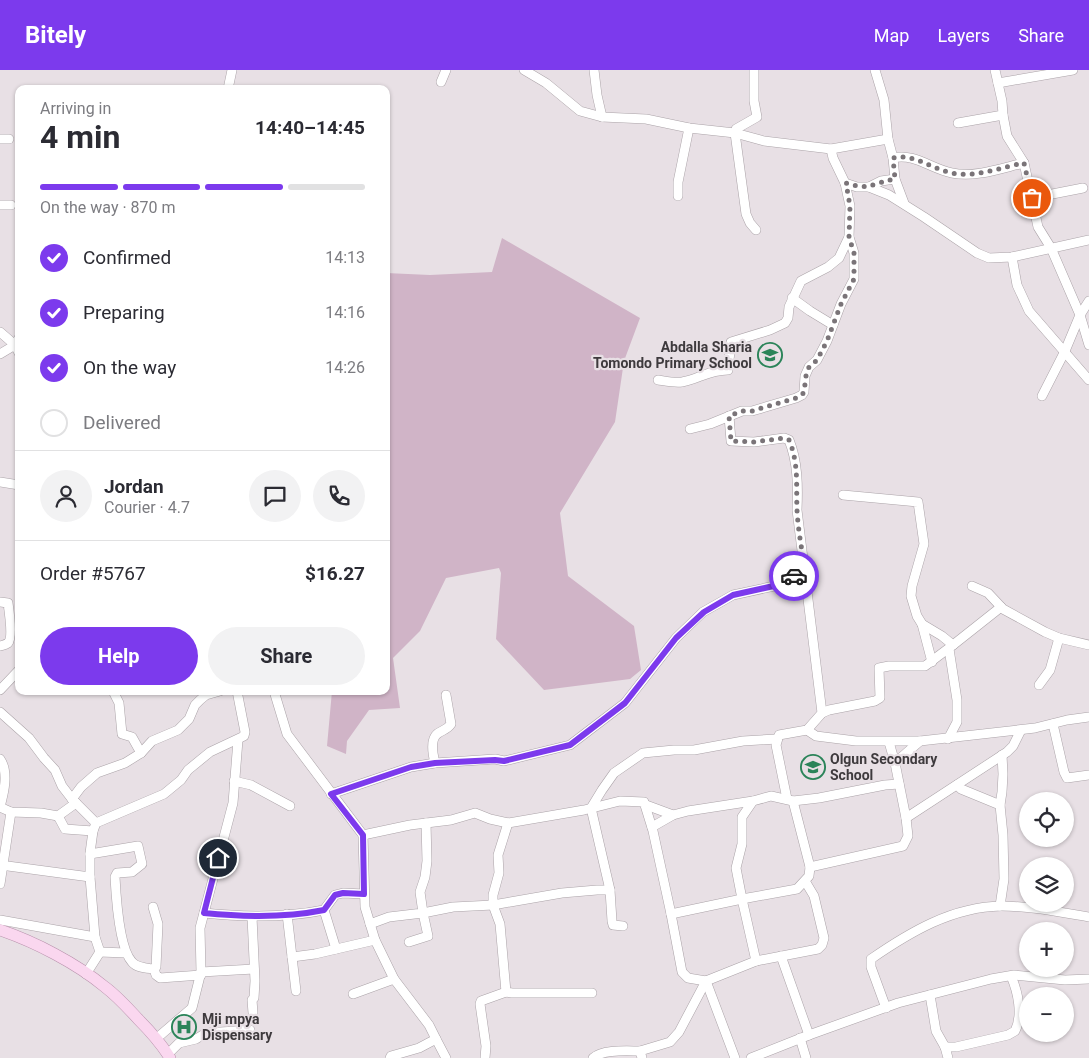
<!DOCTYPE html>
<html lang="en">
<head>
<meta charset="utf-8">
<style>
	body { margin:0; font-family:Roboto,sans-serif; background:#f2f2f3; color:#2b2b33; height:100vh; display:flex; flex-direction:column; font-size:19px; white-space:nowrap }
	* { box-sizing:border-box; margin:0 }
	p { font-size:16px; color:#7c7c81 }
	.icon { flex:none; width:28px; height:28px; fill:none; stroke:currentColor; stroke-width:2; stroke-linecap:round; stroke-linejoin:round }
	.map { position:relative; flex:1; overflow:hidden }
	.panel { position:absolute; left:15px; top:15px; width:375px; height:610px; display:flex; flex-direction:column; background:#fff; border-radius:10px; box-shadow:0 1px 4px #0004 }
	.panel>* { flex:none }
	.controls { position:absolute; left:1019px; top:722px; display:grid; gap:10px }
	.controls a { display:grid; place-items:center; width:55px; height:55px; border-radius:50%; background:#fff; box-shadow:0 1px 4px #0004; font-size:25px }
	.pin { position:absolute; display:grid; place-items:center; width:42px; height:42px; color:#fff; margin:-21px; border:2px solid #fff; border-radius:50%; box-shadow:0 1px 5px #0007 }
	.courier { position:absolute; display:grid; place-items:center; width:50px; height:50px; margin:-25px; border:4px solid #7c3aed; border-radius:50%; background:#fff; color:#222; box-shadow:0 1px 6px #0007 }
	.summary em { font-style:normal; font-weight:700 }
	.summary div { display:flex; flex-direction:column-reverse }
	.summary { display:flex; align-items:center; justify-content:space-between; height:85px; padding:0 25px }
	h1 { font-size:32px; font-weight:700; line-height:38px }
	.bar { display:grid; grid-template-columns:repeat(4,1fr); gap:8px 5px; align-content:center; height:60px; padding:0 25px }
	.bar i { height:6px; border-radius:4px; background:#e1e1e2 }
	.bar .on { background:#7c3aed }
	.bar p { grid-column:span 4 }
	.line { display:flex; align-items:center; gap:12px; padding:0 25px; border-top:1px solid #e1e1e2 }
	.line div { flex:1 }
	.round { display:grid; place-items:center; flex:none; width:52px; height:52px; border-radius:26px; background:#f2f2f3 }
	ol { padding:0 25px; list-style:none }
	li { display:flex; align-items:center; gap:15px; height:55px }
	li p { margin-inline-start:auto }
	li .icon { padding:5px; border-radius:50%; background:#7c3aed; color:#fff; stroke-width:4 }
	li:last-child { color:#7c7c81 }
	li i { width:28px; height:28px; border:2px solid #e1e1e2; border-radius:50% }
	.action { display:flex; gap:10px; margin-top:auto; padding:10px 25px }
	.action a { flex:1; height:58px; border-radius:30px; background:#7c3aed; color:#fff; font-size:20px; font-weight:700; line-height:58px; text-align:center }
	.action a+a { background:#f2f2f3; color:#2b2b33 }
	header { display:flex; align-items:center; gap:30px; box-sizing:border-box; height:70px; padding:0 25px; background:#7c3aed; color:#fff }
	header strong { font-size:24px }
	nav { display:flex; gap:28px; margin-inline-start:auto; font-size:18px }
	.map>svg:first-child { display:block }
	.green { fill:#d0b4c7 }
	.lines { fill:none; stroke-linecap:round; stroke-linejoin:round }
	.minor-casing { stroke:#aba3a8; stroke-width:10 }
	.major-casing { stroke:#b68faa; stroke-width:12 }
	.minor { stroke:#fff; stroke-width:9 }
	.major { stroke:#fad7ef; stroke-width:11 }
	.done { stroke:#7a7478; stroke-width:5; stroke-dasharray:0 9 }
	.route { stroke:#7c3aed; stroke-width:6 }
	.labels { text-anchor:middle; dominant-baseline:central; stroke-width:4.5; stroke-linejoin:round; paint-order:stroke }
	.poi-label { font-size:14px; font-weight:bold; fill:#3e3a3d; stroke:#e8e0e5; text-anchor:start }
</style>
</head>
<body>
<header>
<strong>Bitely</strong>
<nav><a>Map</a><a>Layers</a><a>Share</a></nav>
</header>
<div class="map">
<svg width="1089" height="988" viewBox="0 0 1089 988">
	<rect width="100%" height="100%" fill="#e8e0e5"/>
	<path class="green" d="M502 168 640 248 624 291 615 352 560 443 568 506 634 556 641 600 630 609 544 620 496 569 501 503 499 498 446 508 420 561 393 588 400 638 369 640 347 671 346 684 327 676 332 621H386V203L430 205 492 202Z"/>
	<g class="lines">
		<defs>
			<g id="minor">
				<path d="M524 0 546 13 580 41 602 47 646 49 689 58 735 63 764 71 831 79 888 69"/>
				<path d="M594 0 597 25 602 47"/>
				<path d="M754 0V31L757 47 736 59 735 63 746 144 750 153 756 160"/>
				<path d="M875 0 884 30 888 69 893 88 895 109 904 133"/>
				<path d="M441 12 446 0"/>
				<path d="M998 13 1073 0"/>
				<path d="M228 19 232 0"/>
				<path d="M1003 45 1007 66 1024 93 1038 157 1051 178 1080 245 1065 281 1042 326"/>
				<path d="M958 53 1003 45 1002 31 995 0"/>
				<path d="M0 69H9"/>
				<path d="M831 79 833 88 845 113 857 117H869L889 125 924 147 977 183 989 188 1012 187 1089 170"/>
				<path d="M893 88C915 83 931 99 952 103 975 108 1002 98 1024 93"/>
				<path d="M869 117 881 111 895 109"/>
				<path d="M678 126V112L689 58"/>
				<path d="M1032 128 1083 118"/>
				<path d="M0 135H11"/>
				<path d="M1012 187 1017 215 1029 241 1089 310"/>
				<path d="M792 228 810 241 833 255"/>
				<path d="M1089 231 1080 245 1089 275"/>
				<path d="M0 262 15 275 19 283"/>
				<path d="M0 284 15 275 19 268"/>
				<path d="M658 310C665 311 674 313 682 312 699 309 708 300 728 300L731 272 770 260 785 253 788 248 789 237 801 211 828 197 839 188 849 167"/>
				<path d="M729 346 731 371 754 372 784 368 789 370C798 392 798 417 797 440L822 643 807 660 779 665 776 675 787 729"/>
				<path d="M690 359 710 354 742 341H752L796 328 802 325 804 322 805 306 809 297 817 290 827 271 841 234 854 209V183L849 167 850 136 845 113"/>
				<path d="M0 412 19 415"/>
				<path d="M843 425 918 432 924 474 912 516 911 526 917 546 922 554 942 566 953 575 1001 537"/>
				<path d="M972 516 988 523 1003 539 1045 562 1059 568 1089 575"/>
				<path d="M0 532 8 533C9 540 13 568 8 573 5 575 3 575 0 576"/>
				<path d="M922 554 932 592"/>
				<path d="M1039 615 1050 600 1059 568"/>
				<path d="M0 620 19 600"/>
				<path d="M113 621 119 633 122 664 132 667 141 683"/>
				<path d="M274 621 287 664 363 765 365 837 375 870 394 909 429 955 436 969 419 978 391 986 390 988"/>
				<path d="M0 642 29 668 44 688 55 700 62 716 72 729 96 753"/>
				<path d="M822 643 829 640 875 631 880 628 879 598 889 596H925L953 575"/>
				<path d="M1053 654 1064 702 1067 708 1089 705"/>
				<path d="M807 660 816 666 856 671H920L1035 658 1067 650 1089 647"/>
				<path d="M948 669 957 652V630L949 579"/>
				<path d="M0 689C9 702 4 722 0 737"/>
				<path d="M435 693C433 685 430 670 437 664 442 660 447 660 451 654L446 625"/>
				<path d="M895 693 920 671"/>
				<path d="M234 711 251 715 290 736"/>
				<path d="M957 715 961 719 1000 735"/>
				<path d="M331 724 411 697 435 693 495 689 504 691 570 675 625 633 676 568 703 542 733 525 779 515 805 500"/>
				<path d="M72 729 81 717 97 703 125 693 141 683 152 671 178 660 189 649 195 635 200 630 206 625 220 621"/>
				<path d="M646 735 673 745"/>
				<path d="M0 737 11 742 41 743 58 746 76 733"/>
				<path d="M58 746 65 759 93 761"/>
				<path d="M906 748 1007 682 1013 676 1021 660"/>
				<path d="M508 753 498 785 499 803 493 825V835L500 854 506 922 512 923H592"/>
				<path d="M652 757 673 745 688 741 753 731"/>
				<path d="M363 765 410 755 451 750 475 743 490 749 508 753 584 740 620 731 644 732 653 761 671 844 682 902 688 908 706 911 756 891 742 829 797 819 809 806 810 797 793 731"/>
				<path d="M90 784 138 776 142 794 132 802 117 803 115 807C116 826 119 878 132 892 137 898 146 898 154 899L156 897 158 854 153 837"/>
				<path d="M0 795 90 807"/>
				<path d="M810 797 903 776 908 766 906 748 895 693 889 672"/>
				<path d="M0 814 11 742"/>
				<path d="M1000 836 1004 809 1003 765 1000 735 1002 722 1003 704 1002 685"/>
				<path d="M324 840 336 879"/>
				<path d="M204 843C244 847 285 848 324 840L335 825 343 823 364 824"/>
				<path d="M287 844 296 921"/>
				<path d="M671 844 742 829 736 798 742 774V747L753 731 771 726 793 731 819 728 885 715 899 714"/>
				<path d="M252 847 255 911 254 928 252 930 253 943"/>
				<path d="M0 850 95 867"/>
				<path d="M370 854 389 847 423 843 420 822 425 807 427 791 426 753"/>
				<path d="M623 856 613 855 612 851 610 820 591 738 602 720 614 703 643 683 674 680H694L743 671 777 669"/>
				<path d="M409 872 428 866 423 843 453 837 493 835 562 823 597 820H610"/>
				<path d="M100 882 126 883"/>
				<path d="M781 886 809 965"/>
				<path d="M292 887 315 884 375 870"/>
				<path d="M756 891 818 879 822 875 824 868 814 826 805 811"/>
				<path d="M154 899 156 905 160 908 201 905"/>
				<path d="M201 902 254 899"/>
				<path d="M86 904 100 882 95 867 90 807V783L93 761 96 753 164 724 181 710 188 700 210 682 244 666 245 662 237 621"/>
				<path d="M706 911 735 988"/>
				<path d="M353 924 394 909"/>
				<path d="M930 925 936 961 945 977"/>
				<path d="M886 938 871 897V889C910 862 952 837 1001 836 1030 836 1060 842 1089 847"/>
				<path d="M157 968 192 938 201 902 200 858 233 733 238 670"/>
				<path d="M800 968 806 988"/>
				<path d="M436 969 446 988"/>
				<path d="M168 984 179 973 196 969 206 963 250 960"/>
				<path d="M485 988 486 976 480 934 481 931 506 922"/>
				<path d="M593 988C603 979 627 981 640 981"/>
				<path d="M642 988 640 981 670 972 679 962 706 911"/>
				<path d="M751 988 809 965 898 933 991 909 1014 905 1065 910 1089 909"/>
				<path d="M948 988 945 977H956L1008 965 1015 961C1023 945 1018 922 1011 906"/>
			</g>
			<path id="major" d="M0 860C35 872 76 893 105 917 117 926 128 938 138 949 150 961 161 973 170 988"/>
		</defs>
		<use href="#minor" class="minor-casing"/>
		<use href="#major" class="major-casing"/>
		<use href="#minor" class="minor"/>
		<use href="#major" class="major"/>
	</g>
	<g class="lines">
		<path class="done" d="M794 506 805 500C802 480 798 460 797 440 796 417 799 393 789 370L784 368 754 372 731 371 729 346 742 341H752L796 328 802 325 804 322 806 306 809 297 817 290 827 271 841 234 854 209V183L849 167 850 136 846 113C870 121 872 113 895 109L893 88C915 83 931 99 952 103 975 108 1002 97 1024 93L1032 128"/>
		<path class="route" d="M218 788 204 843C244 847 285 848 324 840L335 825 343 823 364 824 363 765 331 724 411 697 435 693 495 690 504 691 570 675 625 633 676 568 704 542 733 525 778 515 794 506"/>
	</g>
	<defs>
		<symbol id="school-ring" viewBox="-11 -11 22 22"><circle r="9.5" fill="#e8e0e5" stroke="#2b8459" stroke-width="1.5"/><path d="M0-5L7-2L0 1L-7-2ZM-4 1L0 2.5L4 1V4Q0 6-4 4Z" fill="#2b8459"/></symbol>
		<symbol id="hospital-ring" viewBox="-11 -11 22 22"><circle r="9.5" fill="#e8e0e5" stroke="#2b8459" stroke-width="1.5"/><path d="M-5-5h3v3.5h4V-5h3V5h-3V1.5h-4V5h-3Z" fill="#2b8459"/></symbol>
	</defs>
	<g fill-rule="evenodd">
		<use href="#school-ring" x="756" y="271" width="28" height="28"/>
		<use href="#school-ring" x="799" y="683" width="28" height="28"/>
		<use href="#hospital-ring" x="170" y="943" width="28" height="28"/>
	</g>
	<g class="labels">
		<g class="poi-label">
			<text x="752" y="277" text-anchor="end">Abdalla Sharia<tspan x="752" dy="16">Tomondo Primary School</tspan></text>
			<text x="830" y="689">Olgun Secondary<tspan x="830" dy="16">School</tspan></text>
			<text x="202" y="949">Mji mpya<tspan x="202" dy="16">Dispensary</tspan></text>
		</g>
	</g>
</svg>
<div class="controls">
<a><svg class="icon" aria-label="locate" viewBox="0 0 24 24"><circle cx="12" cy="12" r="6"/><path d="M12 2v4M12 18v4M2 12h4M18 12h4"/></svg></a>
<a><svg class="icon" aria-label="layers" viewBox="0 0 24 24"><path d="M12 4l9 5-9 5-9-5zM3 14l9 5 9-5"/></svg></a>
<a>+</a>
<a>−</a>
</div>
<div class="pin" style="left:1032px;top:128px;background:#ea580c"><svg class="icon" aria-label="bag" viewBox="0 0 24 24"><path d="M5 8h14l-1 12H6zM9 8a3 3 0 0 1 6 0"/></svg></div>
<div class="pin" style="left:218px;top:788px;background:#1f2937"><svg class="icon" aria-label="home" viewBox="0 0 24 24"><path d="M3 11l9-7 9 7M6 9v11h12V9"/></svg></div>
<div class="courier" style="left:794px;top:506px"><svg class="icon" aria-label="car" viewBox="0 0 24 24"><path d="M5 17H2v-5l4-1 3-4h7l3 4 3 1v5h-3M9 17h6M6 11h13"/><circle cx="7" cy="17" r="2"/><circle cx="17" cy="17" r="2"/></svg></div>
<section class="panel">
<div class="summary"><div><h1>4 min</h1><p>Arriving in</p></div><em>14:40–14:45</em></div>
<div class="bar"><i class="on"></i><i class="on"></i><i class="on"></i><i></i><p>On the way · 870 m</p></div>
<ol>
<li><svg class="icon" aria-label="check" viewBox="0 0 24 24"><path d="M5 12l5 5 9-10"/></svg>Confirmed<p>14:13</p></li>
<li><svg class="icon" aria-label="check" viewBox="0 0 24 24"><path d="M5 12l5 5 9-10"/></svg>Preparing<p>14:16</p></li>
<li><svg class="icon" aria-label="check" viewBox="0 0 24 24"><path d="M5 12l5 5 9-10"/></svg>On the way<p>14:26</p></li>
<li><i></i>Delivered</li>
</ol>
<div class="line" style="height:90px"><a class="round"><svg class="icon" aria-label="person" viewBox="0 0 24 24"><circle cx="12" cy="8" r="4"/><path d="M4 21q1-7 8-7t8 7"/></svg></a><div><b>Jordan</b><p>Courier · 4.7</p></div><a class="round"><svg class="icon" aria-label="chat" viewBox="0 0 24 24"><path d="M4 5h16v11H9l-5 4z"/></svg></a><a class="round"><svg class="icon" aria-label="phone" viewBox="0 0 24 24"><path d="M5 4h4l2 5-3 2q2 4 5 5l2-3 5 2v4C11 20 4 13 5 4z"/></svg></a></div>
<div class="line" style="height:65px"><div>Order #5767</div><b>$16.27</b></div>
<div class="action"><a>Help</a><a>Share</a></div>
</section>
</div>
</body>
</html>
